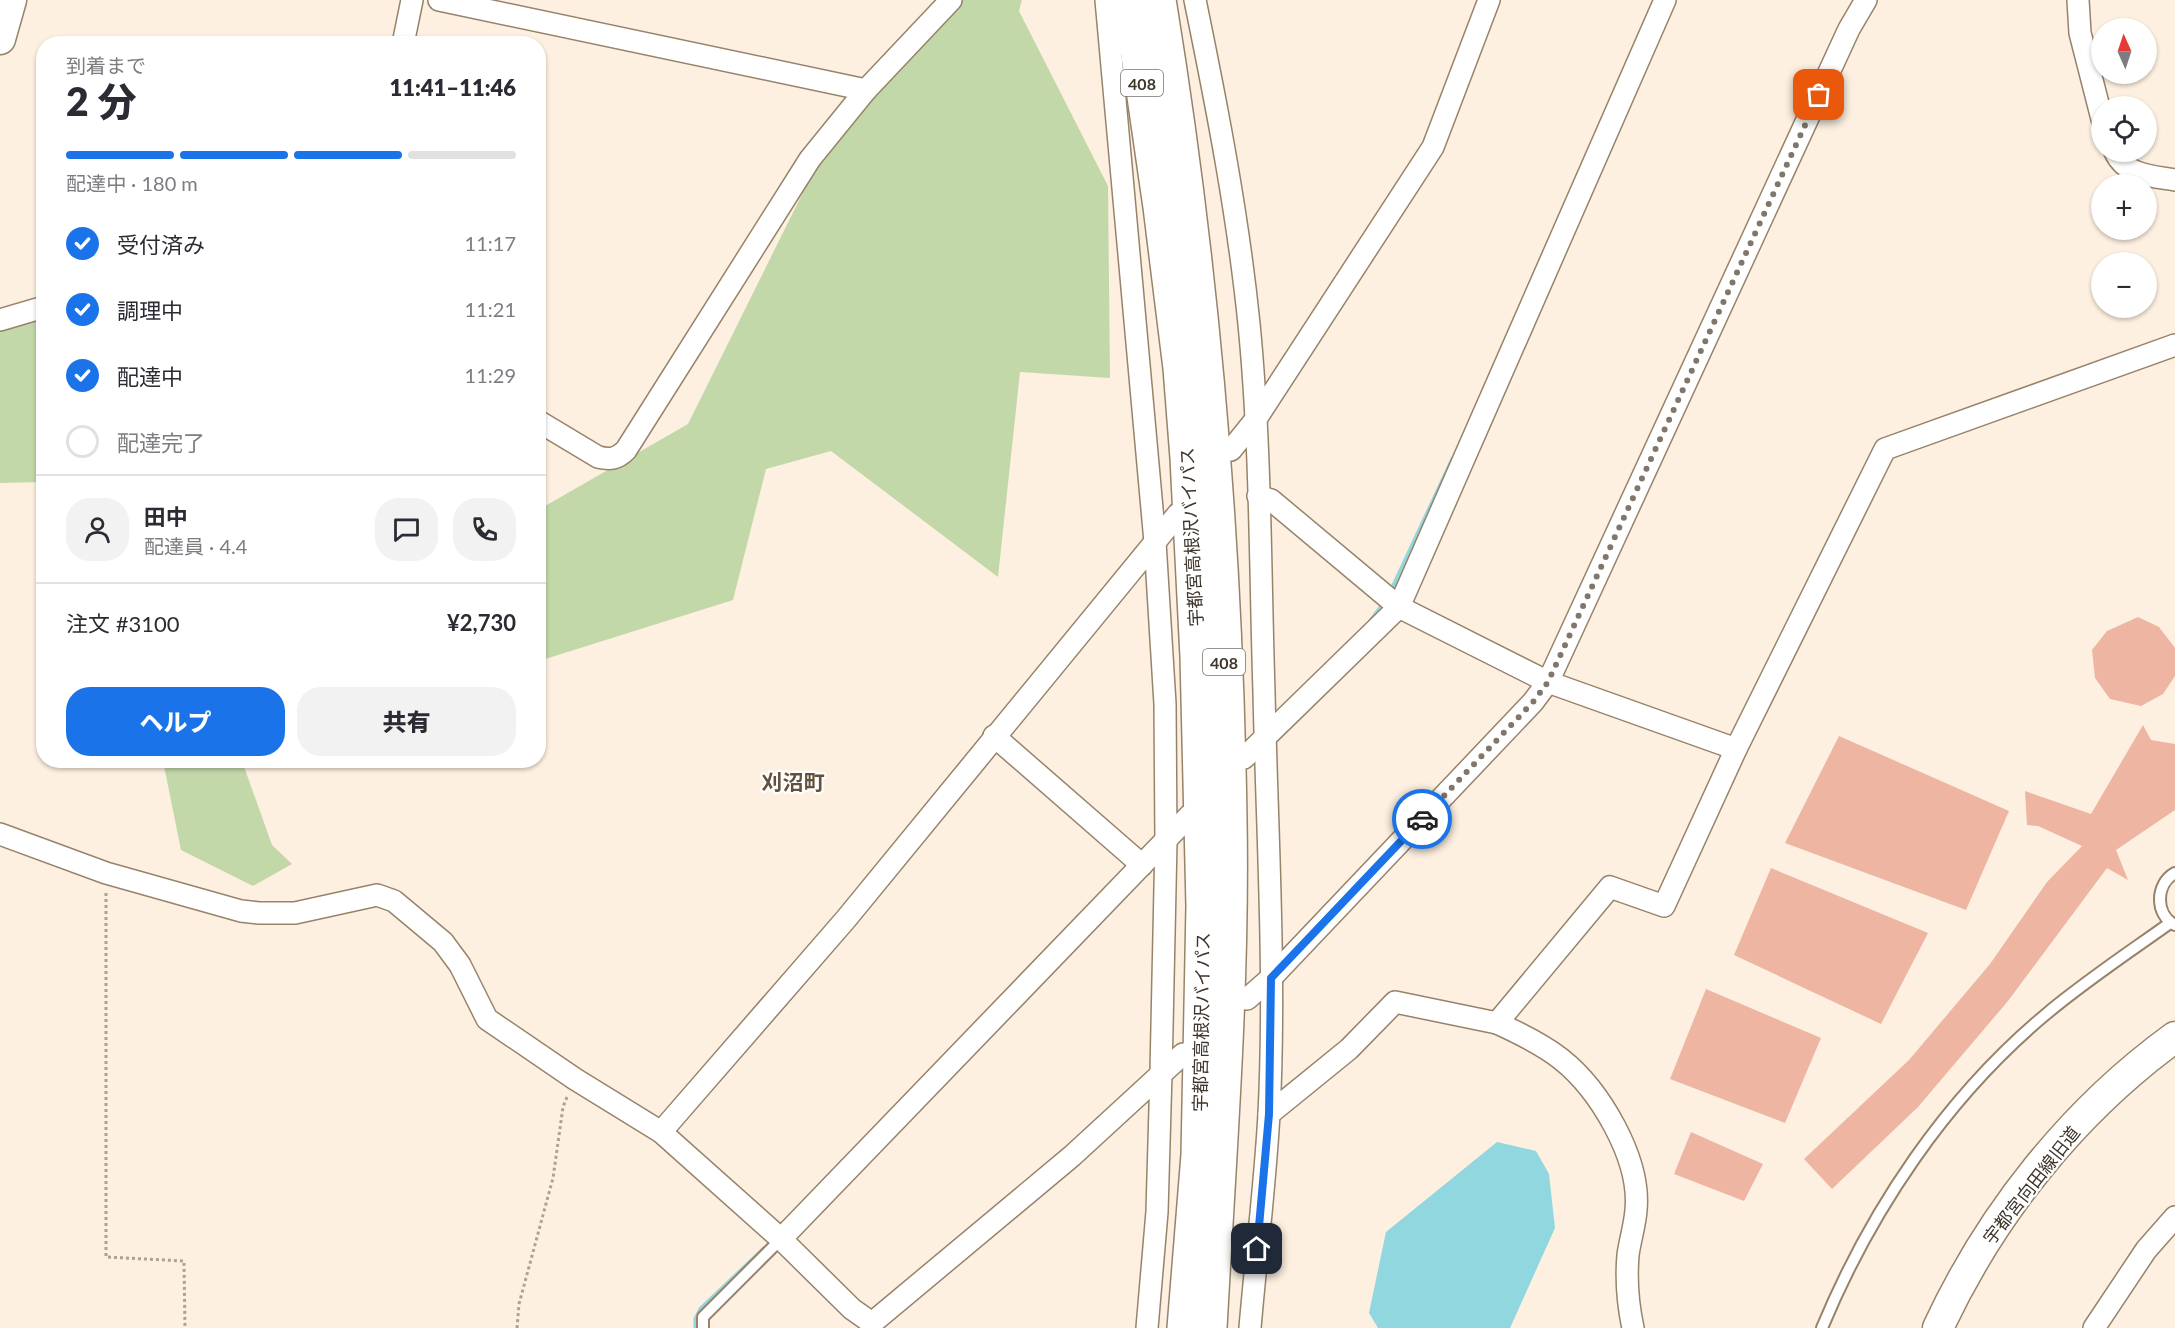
<!DOCTYPE html>
<html lang="ja">
<head>
<meta charset="utf-8">
<style>
	body { margin:0; font-family:Lato,"Noto Sans JP",sans-serif; background:#f2f2f3; color:#2b2b33; height:100vh; display:flex; flex-direction:column; font-size:22px; white-space:nowrap }
	* { box-sizing:border-box; margin:0 }
	p { font-size:20px; color:#7c7c81 }
	.icon { flex:none; width:33px; height:33px; fill:none; stroke:currentColor; stroke-width:2; stroke-linecap:round; stroke-linejoin:round }
	.map { position:relative; flex:1; overflow:hidden }
	.drawer { position:absolute; left:36px; top:36px; width:510px; height:732px; display:flex; flex-direction:column; background:#fff; border-radius:24px; box-shadow:0 2px 4px #0004 }
	.drawer>* { flex:none }
	.needle { width:39px; rotate:357deg }
	.tools { position:absolute; left:2091px; top:18px; display:grid; gap:12px }
	.tools a { display:grid; place-items:center; width:66px; height:66px; border-radius:50%; background:#fff; box-shadow:0 2px 4px #0004; font-size:30px }
	.pin { position:absolute; display:grid; place-items:center; width:51px; height:51px; color:#fff; margin:-26px; border-radius:12px; box-shadow:0 3px 9px #0006 }
	.courier { position:absolute; display:grid; place-items:center; width:60px; height:60px; margin:-30px; border:4px solid #1a73e8; border-radius:50%; background:#fff; color:#222; box-shadow:0 2px 8px #0007 }
	.overview em { font-style:normal; font-weight:800 }
	.overview div { display:flex; flex-direction:column-reverse }
	.overview { display:flex; align-items:center; justify-content:space-between; height:102px; padding:0 30px }
	h1 { font-size:39px; font-weight:800; line-height:45px }
	.bar { display:grid; grid-template-columns:repeat(4,1fr); gap:9px 6px; align-content:center; height:72px; padding:0 30px }
	.bar i { height:8px; border-radius:4px; background:#e1e1e2 }
	.bar .selected { background:#1a73e8 }
	.bar p { grid-column:span 4 }
	.line { display:flex; align-items:center; gap:15px; padding:0 30px; border-top:2px solid #e1e1e2 }
	.line div { flex:1 }
	.round { display:grid; place-items:center; flex:none; width:63px; height:63px; border-radius:24px; background:#f2f2f3 }
	ol { padding:0 30px; list-style:none }
	li { display:flex; align-items:center; gap:18px; height:66px }
	li p { margin-inline-start:auto }
	li .icon { padding:6px; border-radius:50%; background:#1a73e8; color:#fff; stroke-width:4 }
	li:last-child { color:#7c7c81 }
	li i { width:33px; height:33px; border:3px solid #e1e1e2; border-radius:50% }
	.cta { display:flex; gap:12px; margin-top:auto; padding:12px 30px }
	.cta a { flex:1; height:69px; border-radius:24px; background:#1a73e8; color:#fff; font-size:24px; font-weight:800; line-height:69px; text-align:center }
	.cta a+a { background:#f2f2f3; color:#2b2b33 }
	.map>svg:first-child { display:block }
	.green { fill:#c3d8a8 }
	.water { fill:#90d7df }
	.lines { fill:none; stroke-linecap:round; stroke-linejoin:round }
	.stream { stroke:#90d7df; stroke-width:5 }
	.building { fill:#eeb5a2 }
	.lane-casing { stroke:#97836a; stroke-width:14 }
	.street-casing { stroke:#97836a; stroke-width:24 }
	.secondary-casing { stroke:#97836a; stroke-width:33 }
	.highway-casing { stroke:#97836a; stroke-width:36 }
	.path { stroke:#aca194; stroke-width:3; stroke-dasharray:3 3; stroke-linecap:butt }
	.lane { stroke:#fff; stroke-width:10 }
	.street { stroke:#fff; stroke-width:21 }
	.secondary { stroke:#fff; stroke-width:30 }
	.highway { stroke:#fff; stroke-width:33 }
	.done { stroke:#81766a; stroke-width:6; stroke-dasharray:0 10.8 }
	.route { stroke:#1a73e8; stroke-width:8 }
	.labels { text-anchor:middle; dominant-baseline:central; stroke-width:4.5; stroke-linejoin:round; paint-order:stroke }
	.shield { fill:#fff; stroke:#78726b; stroke-width:1.5 }
	.shield-label { font-size:16px; font-weight:bold; fill:#3e352b }
	.street-label { font-size:18px; fill:#3e352b; stroke:#fff }
	.quarter-label { font-size:21px; font-weight:bold; fill:#63513a; stroke:#fff }
</style>
</head>
<body>
<div class="map">
<svg width="2175" height="1328" viewBox="0 0 2175 1328">
	<rect width="100%" height="100%" fill="#fdf0e0"/>
	<g class="green">
		<path d="M963 0H1022L1019 11 1108 186 1110 378 1020 372 998 577 831 451 766 469 733 600 539 661 538 510 688 424 829 140Z"/>
		<path d="M43 315V482L0 483V331Z"/>
		<path d="M163 761H242L272 845 292 864 253 886 181 850Z"/>
	</g>
	<path class="water" d="M1497 1142 1536 1151 1549 1174 1555 1228 1510 1328H1378L1369 1313 1386 1232Z"/>
	<g class="lines">
		<g class="stream">
			<path d="M1390 594 1453 459"/>
			<path d="M1371 621 1385 602"/>
			<path d="M696 1328V1319L701 1309 764 1249"/>
		</g>
	</g>
	<g class="building">
		<path d="M2138 617 2159 627 2175 648V676L2163 694 2141 706 2110 699 2095 678 2092 650 2107 631Z"/>
		<path d="M2143 725 2151 740 2175 744V810L2116 850 2128 880 2107 868 2008 1001 1918 1107 1832 1189 1804 1159 1909 1060 1990 964 2047 882 2082 846 2038 826 2027 825 2025 791 2091 814Z"/>
		<path d="M1839 736 2009 811 1966 910 1785 843Z"/>
		<path d="M1771 868 1928 933 1881 1024 1734 955Z"/>
		<path d="M1706 989 1821 1038 1785 1123 1670 1079Z"/>
		<path d="M1691 1132 1763 1164 1744 1201 1674 1174Z"/>
	</g>
	<g class="lines">
		<defs>
			<g id="lane">
				<path d="M2175 925C2155 915 2155 884 2175 873"/>
				<path d="M703 1328V1317L781 1239"/>
				<path d="M1822 1328C1871 1210 1946 1098 2045 1015 2084 982 2128 953 2170 923"/>
			</g>
			<g id="street">
				<path d="M439 0 866 90"/>
				<path d="M1106 0 1155 542 1165 704 1166 841 1161 1073 1157 1212 1147 1328"/>
				<path d="M1195 0C1217 107 1238 215 1249 324 1261 446 1260 570 1264 692 1267 833 1276 974 1269 1114 1265 1186 1256 1257 1250 1328"/>
				<path d="M2078 0 2080 33 2102 119"/>
				<path d="M403 44 412 0"/>
				<path d="M2115 152C2126 176 2152 176 2175 180"/>
				<path d="M0 320 44 307"/>
				<path d="M538 421 598 457C610 460 617 459 626 450L810 159 866 90 951 0"/>
				<path d="M1231 450 1256 419 1433 147 1489 0"/>
				<path d="M1258 496 1271 500 1399 607 1548 682 1736 749"/>
				<path d="M994 736 1142 865"/>
				<path d="M1244 758 1399 607 1665 0"/>
				<path d="M0 834 106 873 241 911 259 913H295L377 895 394 901 443 942 460 965 487 1019 575 1079 661 1132 781 1239 852 1309 872 1323"/>
				<path d="M1247 999 1271 978 1533 702 1548 682 1849 29 1866 0"/>
				<path d="M1497 1023C1519 1033 1542 1044 1561 1059 1600 1090 1641 1159 1636 1210 1635 1225 1630 1240 1628 1255 1626 1279 1628 1305 1633 1328"/>
				<path d="M1269 1114 1349 1049 1395 1002 1497 1023 1610 887 1664 906 1736 749 1885 449 2175 345"/>
				<path d="M661 1132 846 919 1178 514"/>
				<path d="M781 1239 1190 815"/>
				<path d="M871 1328 872 1323 1072 1156 1183 1054"/>
				<path d="M2094 1328 2146 1250 2175 1217"/>
			</g>
			<g id="secondary">
				<path d="M0 39 11 0"/>
				<path d="M1938 1328C1991 1214 2073 1111 2175 1037"/>
			</g>
			<g id="highway">
				<path d="M1130 0 1160 207 1180 368 1187 458 1197 657 1203 906 1198 1155 1184 1328"/>
				<path d="M1159 0C1203 269 1226 547 1230 820 1233 989 1219 1159 1210 1328"/>
			</g>
		</defs>
		<use href="#lane" class="lane-casing"/>
		<use href="#street" class="street-casing"/>
		<use href="#secondary" class="secondary-casing"/>
		<use href="#highway" class="highway-casing"/>
		<g class="path">
			<path d="M106 893V1257L184 1261 185 1328"/>
			<path d="M517 1328 519 1304 553 1178 563 1107 567 1097"/>
		</g>
		<use href="#lane" class="lane"/>
		<use href="#street" class="street"/>
		<use href="#secondary" class="secondary"/>
		<use href="#highway" class="highway"/>
	</g>
	<g class="lines">
		<path class="done" d="M1422 819 1533 702 1548 682 1819 95"/>
		<path class="route" d="M1257 1249 1269 1114 1271 978 1422 819"/>
	</g>
	<g class="labels">
		<g class="shield">
			<rect x="1121" y="70" width="42" height="26" rx="4.5"/>
			<rect x="1203" y="649" width="42" height="26" rx="4.5"/>
		</g>
		<g class="shield-label">
			<text x="1142" y="83">408</text>
			<text x="1224" y="662">408</text>
		</g>
		<g class="street-label">
			<text transform="translate(1191 537) rotate(-93)">宇都宮高根沢バイパス</text>
			<text transform="translate(1201 1022) rotate(-89)">宇都宮高根沢バイパス</text>
			<text transform="translate(2031 1185) rotate(-52)">宇都宮向田線旧道</text>
		</g>
		<g class="quarter-label">
			<text x="793" y="781">刈沼町</text>
		</g>
	</g>
</svg>
<div class="tools">
<a><svg class="needle" viewBox="-14 -14 28 28"><path d="M0-13l5 13h-10z" fill="#e53935"/><path d="M0 13l5-13h-10z" fill="#7c7c81"/></svg></a>
<a><svg class="icon" aria-label="locate" viewBox="0 0 24 24"><circle cx="12" cy="12" r="6"/><path d="M12 2v4M12 18v4M2 12h4M18 12h4"/></svg></a>
<a>+</a>
<a>−</a>
</div>
<div class="pin" style="left:1819px;top:95px;background:#ea580c"><svg class="icon" aria-label="bag" viewBox="0 0 24 24"><path d="M5 8h14l-1 12H6zM9 8a3 3 0 0 1 6 0"/></svg></div>
<div class="pin" style="left:1257px;top:1249px;background:#1f2937"><svg class="icon" aria-label="home" viewBox="0 0 24 24"><path d="M3 11l9-7 9 7M6 9v11h12V9"/></svg></div>
<div class="courier" style="left:1422px;top:819px"><svg class="icon" aria-label="car" viewBox="0 0 24 24"><path d="M5 17H2v-5l4-1 3-4h7l3 4 3 1v5h-3M9 17h6M6 11h13"/><circle cx="7" cy="17" r="2"/><circle cx="17" cy="17" r="2"/></svg></div>
<section class="drawer">
<div class="overview"><div><h1>2 分</h1><p>到着まで</p></div><em>11:41–11:46</em></div>
<div class="bar"><i class="selected"></i><i class="selected"></i><i class="selected"></i><i></i><p>配達中 · 180 m</p></div>
<ol>
<li><svg class="icon" aria-label="check" viewBox="0 0 24 24"><path d="M5 12l5 5 9-10"/></svg>受付済み<p>11:17</p></li>
<li><svg class="icon" aria-label="check" viewBox="0 0 24 24"><path d="M5 12l5 5 9-10"/></svg>調理中<p>11:21</p></li>
<li><svg class="icon" aria-label="check" viewBox="0 0 24 24"><path d="M5 12l5 5 9-10"/></svg>配達中<p>11:29</p></li>
<li><i></i>配達完了</li>
</ol>
<div class="line" style="height:108px"><a class="round"><svg class="icon" aria-label="person" viewBox="0 0 24 24"><circle cx="12" cy="8" r="4"/><path d="M4 21q1-7 8-7t8 7"/></svg></a><div><b>田中</b><p>配達員 · 4.4</p></div><a class="round"><svg class="icon" aria-label="chat" viewBox="0 0 24 24"><path d="M4 5h16v11H9l-5 4z"/></svg></a><a class="round"><svg class="icon" aria-label="phone" viewBox="0 0 24 24"><path d="M5 4h4l2 5-3 2q2 4 5 5l2-3 5 2v4C11 20 4 13 5 4z"/></svg></a></div>
<div class="line" style="height:78px"><div>注文 #3100</div><b>¥2,730</b></div>
<div class="cta"><a>ヘルプ</a><a>共有</a></div>
</section>
</div>
</body>
</html>
